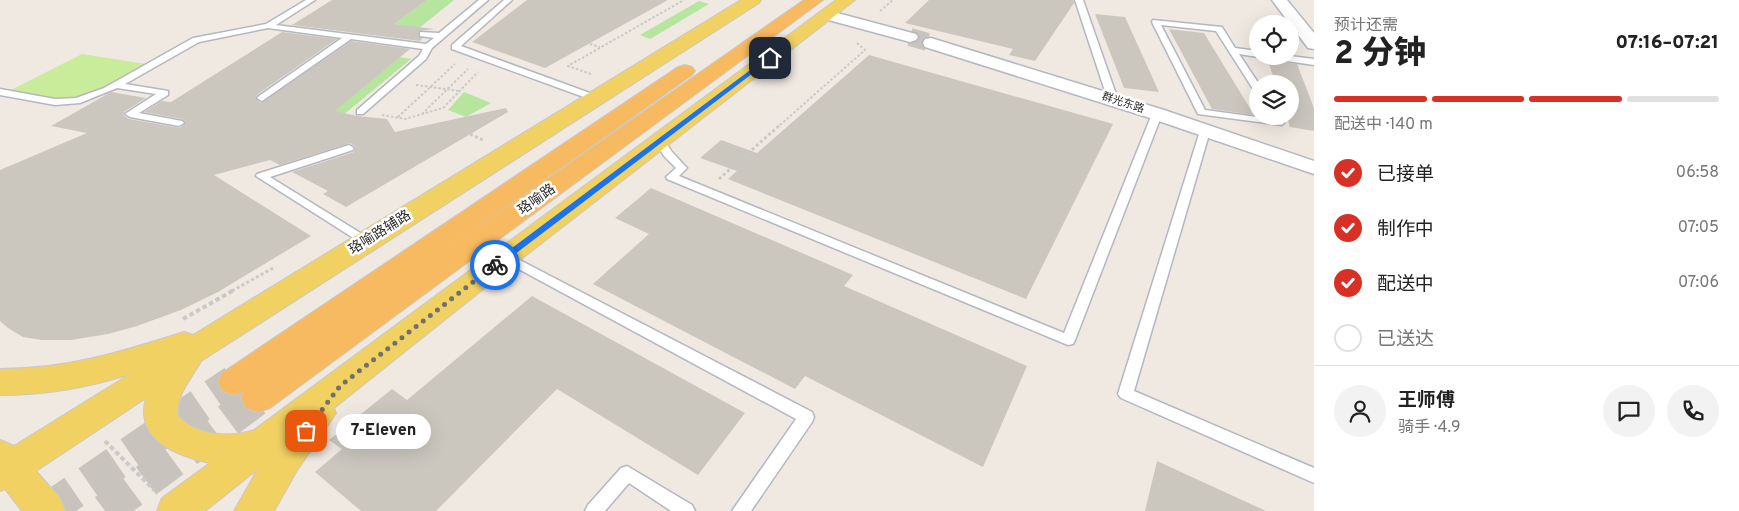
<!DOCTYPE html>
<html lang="zh">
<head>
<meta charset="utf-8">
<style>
	body { margin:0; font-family:Overpass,"Noto Sans SC",sans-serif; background:#f2f2f2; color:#222; height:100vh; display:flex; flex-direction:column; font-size:19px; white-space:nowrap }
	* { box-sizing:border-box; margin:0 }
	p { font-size:16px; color:#767676 }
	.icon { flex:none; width:28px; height:28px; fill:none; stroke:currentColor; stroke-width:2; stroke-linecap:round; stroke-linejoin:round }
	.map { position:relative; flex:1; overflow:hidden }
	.details { display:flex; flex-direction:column; background:#fff; width:425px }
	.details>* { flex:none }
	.controls { position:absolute; left:1249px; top:15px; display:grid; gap:10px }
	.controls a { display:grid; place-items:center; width:50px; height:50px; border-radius:50%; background:#fff; box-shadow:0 5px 20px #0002; font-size:25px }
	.pin { position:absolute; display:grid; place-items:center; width:42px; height:42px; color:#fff; margin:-21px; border-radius:10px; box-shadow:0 2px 8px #0006 }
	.courier { position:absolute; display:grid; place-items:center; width:50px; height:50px; margin:-25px; border:4px solid #1a73e8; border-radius:50%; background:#fff; color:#222; box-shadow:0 1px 6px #0007 }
	.bubble { position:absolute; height:35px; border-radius:18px; background:#fff; box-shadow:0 5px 20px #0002; font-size:16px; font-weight:800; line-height:35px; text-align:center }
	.headline em { font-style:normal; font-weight:800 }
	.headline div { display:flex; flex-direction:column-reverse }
	.headline { display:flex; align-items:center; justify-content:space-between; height:85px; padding:0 20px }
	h1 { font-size:32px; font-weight:800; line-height:38px }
	.bar { display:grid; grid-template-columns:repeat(4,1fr); gap:8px 5px; align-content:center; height:60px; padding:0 20px }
	.bar i { height:6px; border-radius:4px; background:#e0e0e0 }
	.bar .active { background:#d93025 }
	.bar p { grid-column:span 4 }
	.line { display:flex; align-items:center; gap:12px; padding:0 20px; border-top:1px solid #e0e0e0 }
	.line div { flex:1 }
	.round { display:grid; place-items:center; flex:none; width:52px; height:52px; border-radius:26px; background:#f2f2f2 }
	ol { padding:0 20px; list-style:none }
	li { display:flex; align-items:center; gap:15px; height:55px }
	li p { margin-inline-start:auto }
	li .icon { padding:5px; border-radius:50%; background:#d93025; color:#fff; stroke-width:4 }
	li:last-child { color:#767676 }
	li i { width:28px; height:28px; border:2px solid #e0e0e0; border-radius:50% }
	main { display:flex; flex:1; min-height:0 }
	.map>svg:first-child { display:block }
	.green { fill:#b6e59e }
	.pitch { fill:#c9ec9a }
	.building { fill:#cbc7bf }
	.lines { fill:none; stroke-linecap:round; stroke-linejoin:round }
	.minor-tunnel { stroke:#c8c4bd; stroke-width:18; stroke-dasharray:18 9; stroke-linecap:butt }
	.trunk-tunnel { stroke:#c8c4bd; stroke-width:34; stroke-dasharray:34 17; stroke-linecap:butt }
	.service-casing { stroke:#b4b7c1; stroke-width:3 }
	.minor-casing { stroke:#b4b7c1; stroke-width:3 }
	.primary-casing { stroke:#c9c9c9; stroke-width:2 }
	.trunk-casing { stroke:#c9c9c9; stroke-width:2 }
	.path-far2 { stroke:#c9c9c9; stroke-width:2; stroke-dasharray:2.5 2; stroke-linecap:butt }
	.path-far1 { stroke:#c9c9c9; stroke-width:3; stroke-dasharray:3 2.5; stroke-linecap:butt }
	.path { stroke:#c9c9c9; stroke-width:4; stroke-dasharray:4.5 3; stroke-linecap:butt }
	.service { fill:#fff; fill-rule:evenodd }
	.minor { fill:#fff; fill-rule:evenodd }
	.primary { fill:#f2d163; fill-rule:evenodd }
	.trunk { fill:#f8ba60; fill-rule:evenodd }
	.route { fill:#1a73e8 }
	.done { stroke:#726f6d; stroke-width:5; stroke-dasharray:0 9 }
	.labels { text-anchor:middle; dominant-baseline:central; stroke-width:5; stroke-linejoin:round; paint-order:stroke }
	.far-street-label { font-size:11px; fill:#2e2e2e; stroke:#fff }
	.street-label { font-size:14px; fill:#2e2e2e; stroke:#fff }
</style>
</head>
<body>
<main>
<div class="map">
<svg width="1314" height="511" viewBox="0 0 1314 511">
	<rect width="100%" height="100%" fill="#efe9e1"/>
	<g class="green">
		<path d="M427 0H454L419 28 394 24Z"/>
		<path d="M699 1 709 4 650 39 640 35Z"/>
		<path d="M400 57 411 59 342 116 331 114Z"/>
		<path d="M464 92 491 103 466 117 448 110Z"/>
	</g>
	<path class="pitch" d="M82 54 146 64C122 78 96 96 68 99 49 101 28 94 9 91Z"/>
	<g class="building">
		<path d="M332 0H427L394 24 435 29 419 31V37L423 38 420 41 292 25Z"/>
		<path d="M527 0H668L545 68 472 42Z"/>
		<path d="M929 0H1073L1074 3 1035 61 1009 55 1013 49 905 23Z"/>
		<path d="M1095 14 1125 17 1159 92 1124 88Z"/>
		<path d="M1169 29 1204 33 1254 115 1212 109Z"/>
		<path d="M282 32 337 39 258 94 255 98 261 103 351 41 410 49 335 111 357 116 387 119 395 132 506 108 508 112 346 207 323 194 328 191 292 172 354 152 356 147 350 143 280 165 270 160 214 175 311 236 218 292 181 310 137 326 108 334 71 340H42L23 337 8 328 0 321V170L87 133 51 126 111 92 146 98 124 112 123 115 129 119 180 128 186 123 182 119 144 112 162 101 171 102Z"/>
		<path d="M869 55 1113 124 1026 299 728 179 737 171 700 158 721 140 757 153Z"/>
		<path d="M1266 56 1273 61 1297 64 1314 108V131L1290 127 1287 116H1290V84H1276Z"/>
		<path d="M651 188 853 275 844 286 1027 366 983 467 805 376 795 389 593 284 649 234 615 218Z"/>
		<path d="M532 296 745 413 698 475 557 389 436 511H361L315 472 342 449 329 440 392 389 407 400Z"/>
		<path d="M1157 461 1266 511H1145Z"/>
	</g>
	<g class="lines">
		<path class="minor-tunnel" d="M910 37 931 43"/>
		<g class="trunk-tunnel">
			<path d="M46 511 234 382"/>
			<path d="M105 511 258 398"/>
		</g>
		<defs>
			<g id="service">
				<path d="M306 0H315L276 25 426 44 434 38 420 36V32L439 33 479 0H488L432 48 426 59 363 114H357V110L419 56 423 49 351 39 262 101 257 98 259 96 342 38 268 28 199 42 125 84 168 91V95L139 113 182 121 184 123 179 126 130 117 125 114 156 94 117 88 80 103 55 105 0 95V89L55 99 76 98 104 88 193 38 266 24Z"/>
				<path d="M504 0H512L461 46 598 96V100H592L452 49V45Z"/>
				<path d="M1075 0H1083L1118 100 1116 102H1110L1108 100Z"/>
				<path d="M1153 20 1222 27 1235 48 1258 51V57L1239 54 1259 84H1258V92L1253 89 1216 31 1161 25 1205 110 1272 119 1270 116H1280L1284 123 1282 125 1198 114 1152 22Z"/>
				<path d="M1269 56H1290L1314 59V65L1273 59Z"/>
				<path d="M1157 111 1162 114 1075 340 1073 344 1068 345 667 179 666 177 676 168 664 156 654 140 659 137 663 138 672 152 687 168 679 176 1064 333 1152 114Z"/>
				<path d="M1205 128 1210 131 1134 391 1314 468V483L1121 398 1118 394 1200 131Z"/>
				<path d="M349 145 354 148 353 150 270 177 370 239 372 242 366 246 256 176 257 174Z"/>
				<path d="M506 253 812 412 814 417 812 422 751 511H732L796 419 502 260 500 257Z"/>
				<path d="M627 466 692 505 695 511H671L629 483 605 511H585L588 505 621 468Z"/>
			</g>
			<g id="minor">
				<path d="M1272 0H1287L1314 33V49L1308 48Z"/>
				<path d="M826 10 916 34 918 37 916 40 910 42 821 18 818 15 821 12Z"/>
				<path d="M931 38 1164 110 1314 161V174L1150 118 925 47 923 43 925 39Z"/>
			</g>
			<path id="primary" d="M741 0H761L759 3 201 361C191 380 176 393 178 416 196 436 231 438 254 430L836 0H855L516 263 334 408 336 413 296 472 274 511H234L258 469 205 511H157L162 498 210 463C178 456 134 440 146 398L36 471 60 498 65 511H22L5 489 0 491V440L14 446 130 374C87 388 45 395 0 395V369C67 369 121 352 184 332L193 335Z"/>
			<path id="trunk" d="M804 0H823L270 408 258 412 246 408 241 398 244 392 234 395 222 391 218 382 222 373 678 67 685 65 692 67 695 71 692 75 445 250Z"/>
		</defs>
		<use href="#service" class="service-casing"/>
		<use href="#minor" class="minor-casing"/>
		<use href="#primary" class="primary-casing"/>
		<use href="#trunk" class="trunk-casing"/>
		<g class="path-far2">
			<path d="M880 11 893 0"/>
			<path d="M590 44 600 47"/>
			<path d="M591 74 568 66 684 0"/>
			<path d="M416 85 459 91"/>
			<path d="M422 114 468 69"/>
			<path d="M382 115 405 119 443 108 478 72"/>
			<path d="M398 117 455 64"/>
			<path d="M780 125 865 50 857 43"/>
		</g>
		<g class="path-far1">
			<path d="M470 134 485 141"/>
			<path d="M719 179 781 124"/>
			<path d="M232 291 273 268"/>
		</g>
		<g class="path">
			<path d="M183 319 234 290"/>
			<path d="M105 441 154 490"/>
		</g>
		<use href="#service" class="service"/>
		<use href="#minor" class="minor"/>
		<use href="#primary" class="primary"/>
		<use href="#trunk" class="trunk"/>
	</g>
	<path class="route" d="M769 56 773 58 498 267H492V263Z"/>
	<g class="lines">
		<path class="done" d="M306 431 340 386 495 265"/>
	</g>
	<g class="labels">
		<g class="far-street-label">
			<text transform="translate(1123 103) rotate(18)">群光东路</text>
		</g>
		<g class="street-label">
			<text transform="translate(537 200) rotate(-35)">珞喻路</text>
			<text transform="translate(380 233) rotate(-32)">珞喻路辅路</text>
		</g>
	</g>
</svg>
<div class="controls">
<a><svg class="icon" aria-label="locate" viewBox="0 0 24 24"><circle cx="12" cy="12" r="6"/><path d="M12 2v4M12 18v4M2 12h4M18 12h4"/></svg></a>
<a><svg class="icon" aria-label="layers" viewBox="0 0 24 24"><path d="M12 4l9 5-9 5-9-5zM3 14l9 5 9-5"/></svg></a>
</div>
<div class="pin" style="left:306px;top:431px;background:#ea580c"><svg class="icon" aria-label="bag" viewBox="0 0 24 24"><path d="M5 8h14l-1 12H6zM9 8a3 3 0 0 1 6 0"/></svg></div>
<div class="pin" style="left:770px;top:58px;background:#1f2937"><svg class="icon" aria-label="home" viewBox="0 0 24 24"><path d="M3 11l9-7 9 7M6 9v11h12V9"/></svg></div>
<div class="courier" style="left:495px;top:265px"><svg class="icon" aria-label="bike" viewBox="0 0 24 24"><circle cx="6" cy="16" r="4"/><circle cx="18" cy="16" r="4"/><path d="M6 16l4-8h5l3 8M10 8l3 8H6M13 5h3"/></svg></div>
<div class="bubble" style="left:336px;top:414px;width:95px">7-Eleven</div>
</div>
<section class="details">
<div class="headline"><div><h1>2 分钟</h1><p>预计还需</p></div><em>07:16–07:21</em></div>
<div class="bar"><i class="active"></i><i class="active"></i><i class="active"></i><i></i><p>配送中 · 140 m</p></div>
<ol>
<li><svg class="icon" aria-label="check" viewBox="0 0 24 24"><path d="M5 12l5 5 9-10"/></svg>已接单<p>06:58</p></li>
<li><svg class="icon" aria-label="check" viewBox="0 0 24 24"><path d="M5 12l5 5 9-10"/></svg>制作中<p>07:05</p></li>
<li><svg class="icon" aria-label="check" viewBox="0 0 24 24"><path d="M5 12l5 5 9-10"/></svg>配送中<p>07:06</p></li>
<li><i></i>已送达</li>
</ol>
<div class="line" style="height:90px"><a class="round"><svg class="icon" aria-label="person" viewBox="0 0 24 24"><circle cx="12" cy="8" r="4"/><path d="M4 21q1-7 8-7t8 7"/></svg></a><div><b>王师傅</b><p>骑手 · 4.9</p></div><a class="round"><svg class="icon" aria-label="chat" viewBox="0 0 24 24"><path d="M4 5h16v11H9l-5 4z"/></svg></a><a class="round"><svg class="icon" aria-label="phone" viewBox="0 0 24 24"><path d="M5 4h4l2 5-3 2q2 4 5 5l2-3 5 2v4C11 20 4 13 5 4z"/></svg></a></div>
</section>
</main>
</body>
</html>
